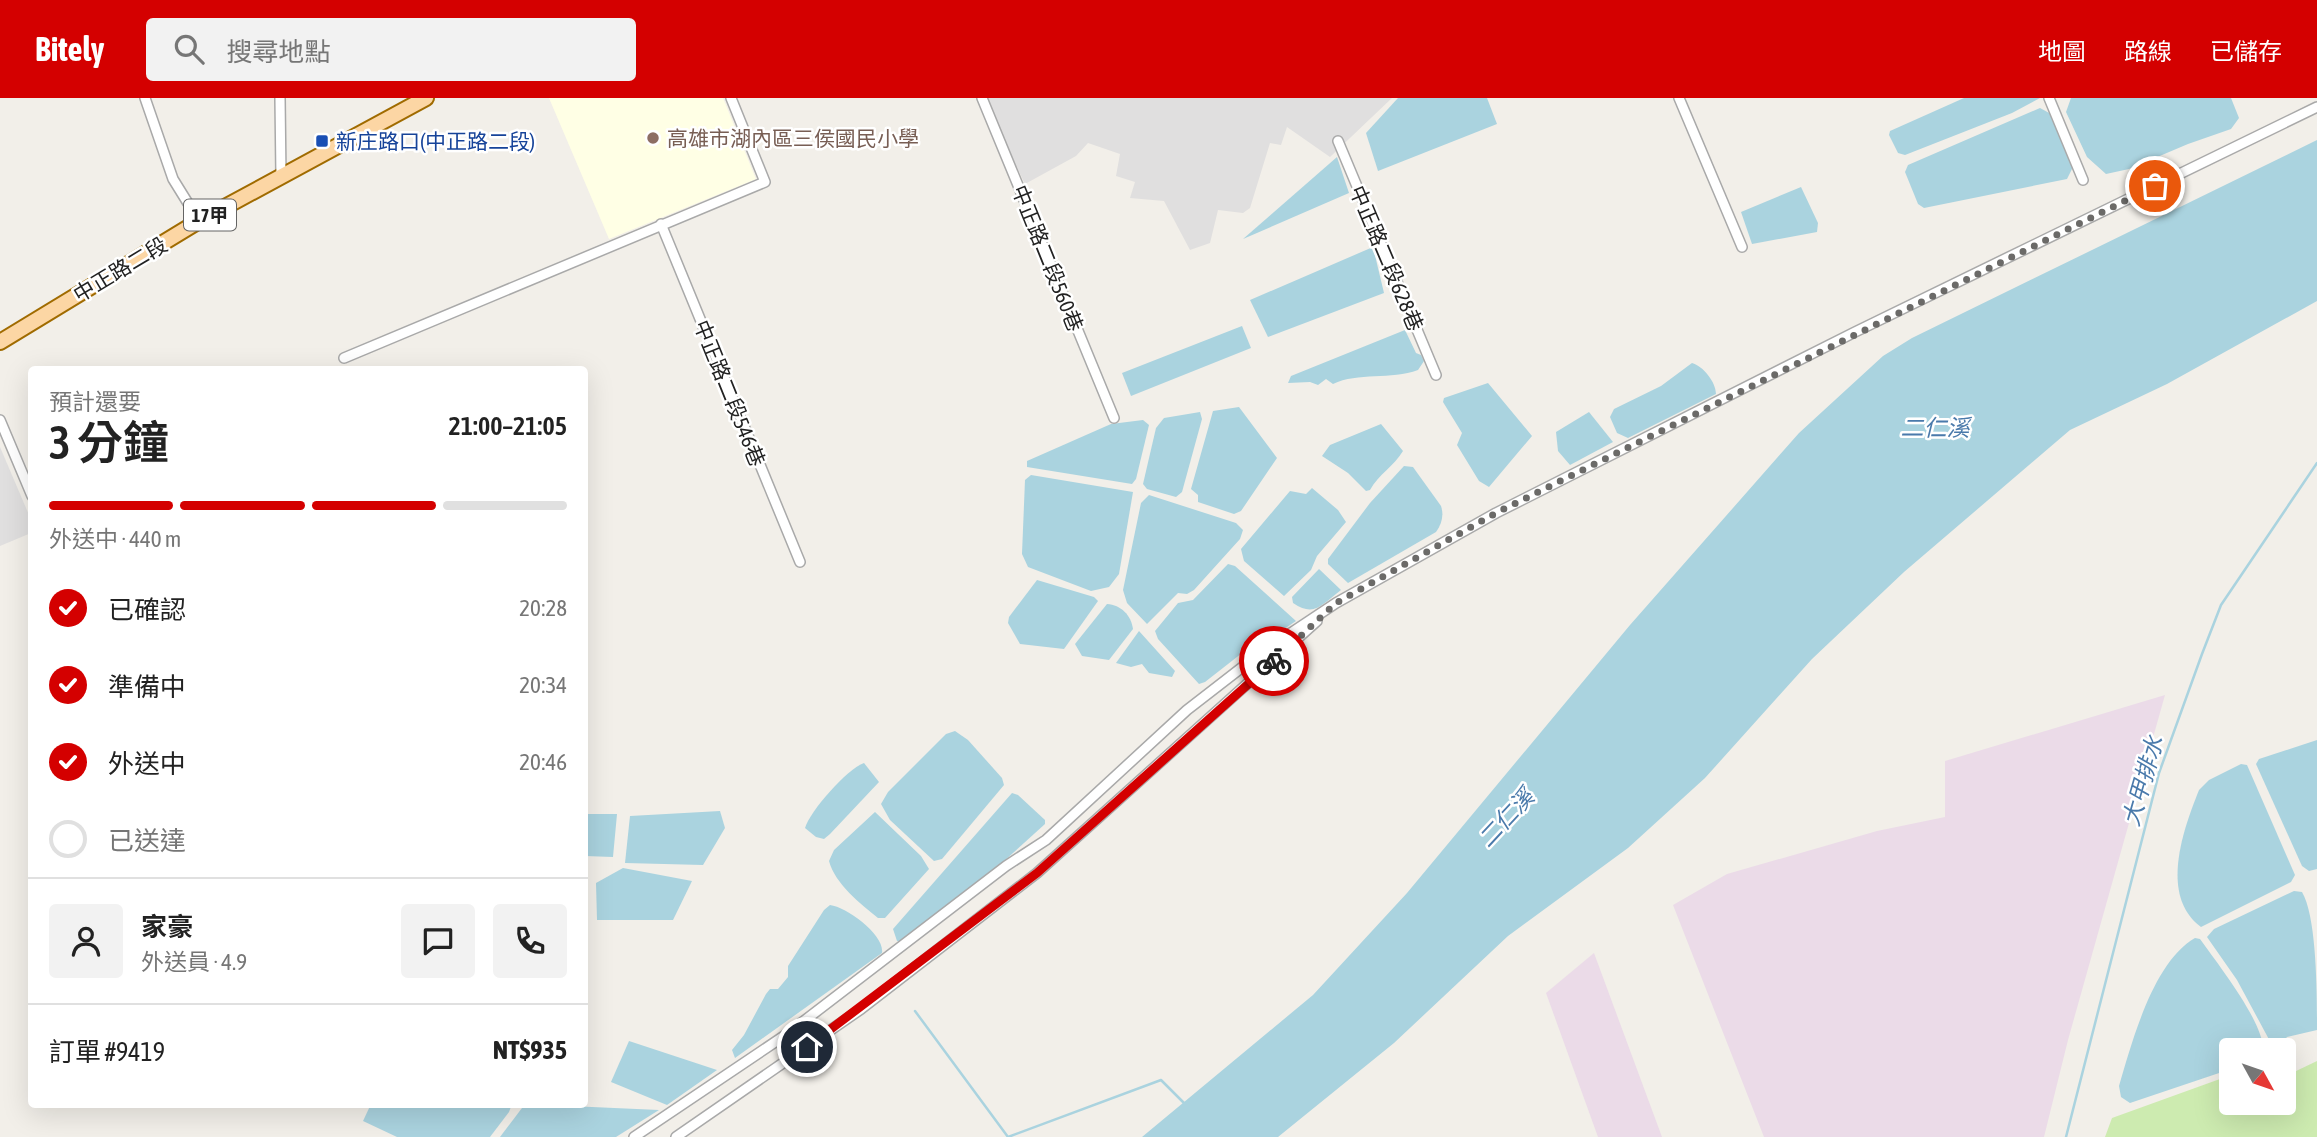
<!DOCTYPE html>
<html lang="zh-TW">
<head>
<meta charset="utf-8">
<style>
	body { margin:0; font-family:"Asap Condensed","Noto Sans TC",sans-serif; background:#f2f2f2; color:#222; height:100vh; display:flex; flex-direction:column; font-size:26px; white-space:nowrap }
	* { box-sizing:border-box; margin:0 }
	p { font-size:23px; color:#767676 }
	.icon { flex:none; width:38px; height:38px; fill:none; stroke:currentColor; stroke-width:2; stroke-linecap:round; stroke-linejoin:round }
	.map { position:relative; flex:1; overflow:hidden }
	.drawer { position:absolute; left:28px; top:268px; width:560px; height:742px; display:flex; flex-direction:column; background:#fff; border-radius:7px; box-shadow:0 7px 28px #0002 }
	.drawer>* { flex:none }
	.needle { width:46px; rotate:130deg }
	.fabs { position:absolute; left:2219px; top:940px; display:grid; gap:14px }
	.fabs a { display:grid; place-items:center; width:77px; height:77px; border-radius:7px; background:#fff; box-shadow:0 7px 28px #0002; font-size:35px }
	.pin { position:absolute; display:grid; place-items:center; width:60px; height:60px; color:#fff; margin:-30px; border:4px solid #fff; border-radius:50%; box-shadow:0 2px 7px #0007 }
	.courier { position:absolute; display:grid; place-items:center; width:70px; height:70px; margin:-35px; border:5px solid #d40000; border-radius:50%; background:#fff; color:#222; box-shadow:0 2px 9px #0007 }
	.summary em { font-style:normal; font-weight:600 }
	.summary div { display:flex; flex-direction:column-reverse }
	.summary { display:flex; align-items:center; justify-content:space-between; height:119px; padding:0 21px }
	h1 { font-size:46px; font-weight:600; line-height:52px }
	.bar { display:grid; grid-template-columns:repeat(4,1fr); gap:10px 7px; align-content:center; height:84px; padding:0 21px }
	.bar i { height:9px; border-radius:5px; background:#e0e0e0 }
	.bar .selected { background:#d40000 }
	.bar p { grid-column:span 4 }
	.line { display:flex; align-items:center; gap:18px; padding:0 21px; border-top:2px solid #e0e0e0 }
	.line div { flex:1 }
	.round { display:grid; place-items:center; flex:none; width:74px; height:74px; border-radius:7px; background:#f2f2f2 }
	ol { padding:0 21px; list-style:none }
	li { display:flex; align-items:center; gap:21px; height:77px }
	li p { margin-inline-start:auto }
	li .icon { padding:7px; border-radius:50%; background:#d40000; color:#fff; stroke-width:4 }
	li:last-child { color:#767676 }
	li i { width:38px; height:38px; border:4px solid #e0e0e0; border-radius:50% }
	header { display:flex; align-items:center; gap:42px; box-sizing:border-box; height:98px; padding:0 35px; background:#d40000; color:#fff }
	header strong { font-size:33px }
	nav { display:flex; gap:38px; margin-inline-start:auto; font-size:24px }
	.search { width:490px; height:63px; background:#f2f2f2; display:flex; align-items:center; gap:18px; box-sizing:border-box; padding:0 24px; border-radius:7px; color:#767676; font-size:26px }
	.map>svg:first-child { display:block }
	.residential { fill:#e0dfdf }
	.industrial { fill:#ebdbe8 }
	.education { fill:#ffffe5 }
	.grass { fill:#cdebb0 }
	.water { fill:#aad3df }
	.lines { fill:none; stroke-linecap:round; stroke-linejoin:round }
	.stream { stroke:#aad3df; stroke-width:2.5 }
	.minor-casing { stroke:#a9a9a9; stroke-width:12 }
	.primary-casing { stroke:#a06b00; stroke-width:18 }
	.minor { stroke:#fff; stroke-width:9 }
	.primary { stroke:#fcd6a4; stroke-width:14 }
	.done { stroke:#6b6a68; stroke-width:7; stroke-dasharray:0 12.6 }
	.route { stroke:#d40000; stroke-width:9 }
	.education-dot { fill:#8d6e63; stroke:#fff; stroke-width:2.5 }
	.transit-dot { fill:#1a4fb4; stroke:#fff; stroke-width:2.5 }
	.labels { text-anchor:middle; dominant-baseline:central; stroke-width:5; stroke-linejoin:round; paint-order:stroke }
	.shield { fill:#fff; stroke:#646464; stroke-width:2 }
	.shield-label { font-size:19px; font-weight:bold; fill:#222 }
	.education-label { font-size:21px; fill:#785e54; stroke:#fff; text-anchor:start }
	.transit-label { font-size:21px; fill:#164399; stroke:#fff; text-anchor:start }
	.street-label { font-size:21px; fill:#222; stroke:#fff }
	.water-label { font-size:23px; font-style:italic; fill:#4a7aab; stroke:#fff }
</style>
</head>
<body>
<header>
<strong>Bitely</strong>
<div class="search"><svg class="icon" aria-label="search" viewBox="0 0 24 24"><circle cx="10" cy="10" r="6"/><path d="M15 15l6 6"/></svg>搜尋地點</div>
<nav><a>地圖</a><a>路線</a><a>已儲存</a></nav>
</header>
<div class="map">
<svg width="2317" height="1039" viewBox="0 0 2317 1039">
	<rect width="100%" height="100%" fill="#f2efe9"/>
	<g class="residential">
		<path d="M983 0H1392L1330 59 1287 29 1281 47 1270 45 1250 110 1243 115 1218 112 1210 145 1190 152 1164 103 1130 100 1135 84 1116 78 1120 56 1088 45 1076 58 1025 86Z"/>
		<path d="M0 349 32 424 31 435 0 448Z"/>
	</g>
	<g class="industrial">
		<path d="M2165 597 2068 942 2044 1039H1764L1673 807 1727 776 1877 733 1945 719V663Z"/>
		<path d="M1594 855 1662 1039H1598L1546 895Z"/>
	</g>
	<path class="education" d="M549 0H723L756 81 609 141Z"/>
	<path class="grass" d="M2317 963V1039H2105L2112 1020 2231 977V1004H2284V969L2294 974Z"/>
	<g class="water">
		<path d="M1398 0H1487L1497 26 1378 73 1366 35Z"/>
		<path d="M1964 0H2040L2012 15 1905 57 1898 55 1889 37 1890 33Z"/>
		<path d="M2071 0H2231L2239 20 2231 31 2188 46 2129 71 2106 76 2087 59 2066 14Z"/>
		<path d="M2040 10 2051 16 2073 69 2067 81 1924 110 1918 106 1905 74 1908 67Z"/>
		<path d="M2317 42V203L2167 286 2070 332 1904 474 1812 561 1705 680 1628 750 1508 838 1394 945 1278 1039H1142L1313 897 1407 795 1630 527 1799 335 1883 258 1912 240Z"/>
		<path d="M1337 59 1349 95 1243 141Z"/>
		<path d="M1801 89 1818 125 1817 134 1752 146 1741 114Z"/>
		<path d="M1373 149 1384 195 1268 239 1250 202Z"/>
		<path d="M1242 228 1251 250 1131 298 1122 275Z"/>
		<path d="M1405 232 1416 255 1421 257 1424 263 1418 272C1391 282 1358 274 1333 286L1326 281 1318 287 1310 284 1288 285 1291 278Z"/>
		<path d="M1692 265C1703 268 1716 284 1716 296L1628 340 1617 335 1610 319 1614 311 1661 288Z"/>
		<path d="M1488 285 1532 338 1489 389 1479 383 1457 347 1462 335 1443 304 1444 300Z"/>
		<path d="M1239 309 1277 360 1241 413 1234 416 1198 404V397L1191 391 1213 313Z"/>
		<path d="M1200 314 1202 321 1182 394 1176 399 1147 391 1143 386 1156 330 1164 320Z"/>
		<path d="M1589 314 1613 344 1570 367 1558 353 1556 334Z"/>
		<path d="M1143 322 1149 327 1136 381 1132 386 1027 369V363L1111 326Z"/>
		<path d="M1381 326 1403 353C1394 368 1379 376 1370 392L1366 393 1348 375 1322 358 1330 347Z"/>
		<path d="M1404 368 1413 369 1441 408C1444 417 1442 426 1436 434L1348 485 1328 466V461L1370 405Z"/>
		<path d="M1031 377 1133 394 1119 476 1109 489 1091 493 1028 469 1022 456 1025 382Z"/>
		<path d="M1312 390 1338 412 1346 424 1317 458 1311 472 1284 498 1244 463 1241 451 1290 393 1306 396Z"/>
		<path d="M1149 397 1236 425 1243 432 1240 441 1194 492 1187 496 1178 495 1147 526 1127 505 1123 492 1141 405Z"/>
		<path d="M1228 466 1235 468 1296 523 1284 531 1260 541 1205 584 1199 586 1158 541 1155 533 1178 505 1193 502Z"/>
		<path d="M1319 471 1341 492C1322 506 1315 520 1293 505L1292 499Z"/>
		<path d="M1037 482 1094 499 1098 503 1064 551 1020 546 1008 525 1009 519Z"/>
		<path d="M1107 506C1121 507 1131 517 1133 531L1109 562 1082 558 1075 546Z"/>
		<path d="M1139 533 1175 573 1172 579 1149 575 1142 566 1131 569 1116 565Z"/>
		<path d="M955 633 968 642 1002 680 1004 687 942 761 934 763 890 722 881 706 888 694 946 636Z"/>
		<path d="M2317 642V771L2309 773 2302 768 2256 666 2259 661Z"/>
		<path d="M864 665 879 684 830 736 824 741 816 739 805 730C810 713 847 671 864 665Z"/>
		<path d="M2241 666 2247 667 2295 777 2291 784 2201 829C2159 798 2183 732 2199 692L2209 682Z"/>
		<path d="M1012 695 1018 697 1045 722V726L981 784 902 844 897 843 893 831Z"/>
		<path d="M720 713 725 730 703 767 625 765 630 718Z"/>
		<path d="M875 714 921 758 929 771 885 820H878C861 806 835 786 829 763L834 752Z"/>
		<path d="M584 716H617L613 759 585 758Z"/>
		<path d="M623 770 692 783 673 822H597L596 785Z"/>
		<path d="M2294 793 2302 794C2317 819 2317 897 2317 932L2287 939 2278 950 2272 947 2237 882 2207 839 2214 831Z"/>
		<path d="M830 807C847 809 885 837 882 855L735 960 732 952 744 937 766 896 770 891H778L788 879V868L824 812Z"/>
		<path d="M2195 840 2200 841C2217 865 2264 924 2263 952H2231V971L2130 1005 2121 999 2119 988C2132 944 2153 864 2195 840Z"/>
		<path d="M629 943 717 972 667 1007 611 984Z"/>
		<path d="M371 1006H512L509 1014 490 1039H397L363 1023Z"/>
		<path d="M525 1006 659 1012 616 1039H500Z"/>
	</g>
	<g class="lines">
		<g class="stream">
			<path d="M915 913 1008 1039 1161 982 1185 1006"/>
			<path d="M2066 1039 2159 675 2202 556 2221 507 2317 365"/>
		</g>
		<defs>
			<g id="minor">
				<path d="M145 0 173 81 199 123"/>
				<path d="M280 0 281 79"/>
				<path d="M982 0 1114 320"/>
				<path d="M1679 0 1742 149"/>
				<path d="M2049 0 2083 82"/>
				<path d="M1338 43 1436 277"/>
				<path d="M661 126 800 464"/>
				<path d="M344 260 765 84 731 0"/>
				<path d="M0 322 32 398"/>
				<path d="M634 1039 787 936 1006 768 1046 742 1187 612 1258 557 1336 505 1496 415 1855 234 2317 9"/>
				<path d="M676 1039 861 911 1037 775 1317 523"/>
			</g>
			<path id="primary" d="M0 244 199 123 426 0"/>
		</defs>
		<use href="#minor" class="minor-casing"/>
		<use href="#primary" class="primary-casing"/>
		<use href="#minor" class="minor"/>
		<use href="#primary" class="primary"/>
	</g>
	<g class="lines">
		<path class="done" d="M1274 563 1336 505 1496 415 2155 88"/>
		<path class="route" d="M807 949 1037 775 1274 563"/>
	</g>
	<circle class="education-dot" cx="653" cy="40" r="7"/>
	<rect class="transit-dot" x="315" y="36" width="14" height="14" rx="3.5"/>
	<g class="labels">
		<rect class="shield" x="184" y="101.5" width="52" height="31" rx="5"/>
		<g class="shield-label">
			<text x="210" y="117">17甲</text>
		</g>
		<g class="education-label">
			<text x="667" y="40">高雄市湖內區三侯國民小學</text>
		</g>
		<g class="transit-label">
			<text x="336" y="43">新庄路口(中正路二段)</text>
		</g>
		<g class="street-label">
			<text transform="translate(1048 160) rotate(68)">中正路二段560巷</text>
			<text transform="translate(1387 160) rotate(67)">中正路二段628巷</text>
			<text transform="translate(120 171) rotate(-31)">中正路二段</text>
			<text transform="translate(730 295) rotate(68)">中正路二段546巷</text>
		</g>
		<g class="water-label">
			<text x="1935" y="330">二仁溪</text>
			<text transform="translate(2143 683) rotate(-74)">大甲排水</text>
			<text transform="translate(1506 720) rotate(-47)">二仁溪</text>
		</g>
	</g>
</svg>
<div class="fabs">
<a><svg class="needle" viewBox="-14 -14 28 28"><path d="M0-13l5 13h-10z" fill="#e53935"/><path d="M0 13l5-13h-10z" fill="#767676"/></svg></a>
</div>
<div class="pin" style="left:2155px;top:88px;background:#ea580c"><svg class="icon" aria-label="bag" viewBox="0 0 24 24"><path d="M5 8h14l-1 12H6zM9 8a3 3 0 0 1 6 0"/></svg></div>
<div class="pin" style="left:807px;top:949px;background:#1f2937"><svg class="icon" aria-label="home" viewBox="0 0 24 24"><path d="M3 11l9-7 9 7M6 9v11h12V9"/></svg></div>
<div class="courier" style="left:1274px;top:563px"><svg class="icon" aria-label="bike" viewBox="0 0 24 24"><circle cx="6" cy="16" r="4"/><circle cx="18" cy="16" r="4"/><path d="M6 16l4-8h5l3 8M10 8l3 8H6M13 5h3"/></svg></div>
<section class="drawer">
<div class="summary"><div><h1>3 分鐘</h1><p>預計還要</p></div><em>21:00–21:05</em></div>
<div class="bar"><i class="selected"></i><i class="selected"></i><i class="selected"></i><i></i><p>外送中 · 440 m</p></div>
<ol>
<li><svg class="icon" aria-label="check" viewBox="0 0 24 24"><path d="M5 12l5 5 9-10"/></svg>已確認<p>20:28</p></li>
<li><svg class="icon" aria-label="check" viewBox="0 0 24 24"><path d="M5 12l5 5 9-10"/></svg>準備中<p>20:34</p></li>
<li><svg class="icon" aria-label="check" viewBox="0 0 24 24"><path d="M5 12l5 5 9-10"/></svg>外送中<p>20:46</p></li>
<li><i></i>已送達</li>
</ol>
<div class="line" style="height:126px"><a class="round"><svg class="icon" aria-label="person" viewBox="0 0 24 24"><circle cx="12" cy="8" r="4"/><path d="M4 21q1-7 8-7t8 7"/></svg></a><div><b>家豪</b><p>外送員 · 4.9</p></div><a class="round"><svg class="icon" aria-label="chat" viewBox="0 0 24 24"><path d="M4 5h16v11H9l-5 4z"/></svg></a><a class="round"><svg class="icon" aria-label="phone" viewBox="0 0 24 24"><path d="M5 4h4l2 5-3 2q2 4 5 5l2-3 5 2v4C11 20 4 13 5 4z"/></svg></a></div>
<div class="line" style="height:91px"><div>訂單 #9419</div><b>NT$935</b></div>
</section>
</div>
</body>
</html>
